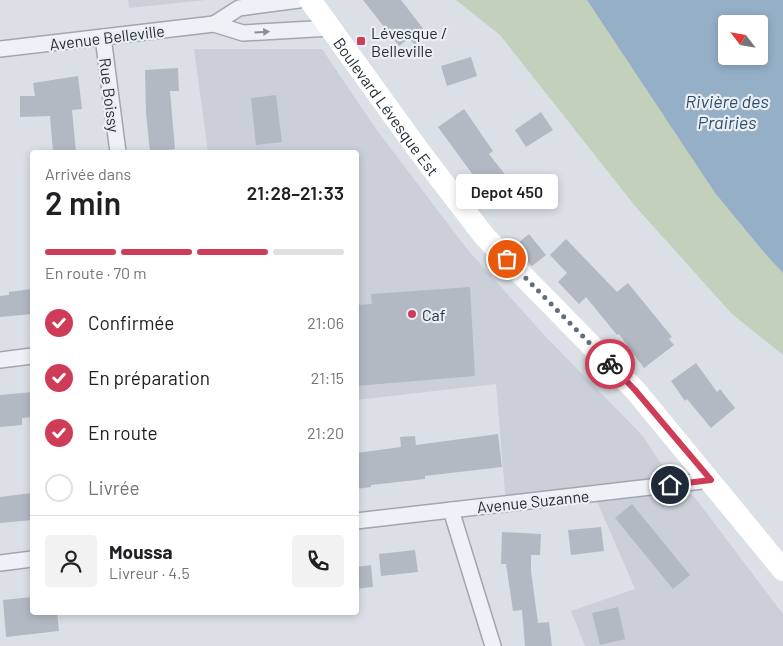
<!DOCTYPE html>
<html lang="fr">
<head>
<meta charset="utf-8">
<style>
	body { margin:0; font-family:Barlow,sans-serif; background:#f2f2f2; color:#202124; height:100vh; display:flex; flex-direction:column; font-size:19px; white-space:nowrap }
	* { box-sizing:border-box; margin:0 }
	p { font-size:16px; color:#757577 }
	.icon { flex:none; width:28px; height:28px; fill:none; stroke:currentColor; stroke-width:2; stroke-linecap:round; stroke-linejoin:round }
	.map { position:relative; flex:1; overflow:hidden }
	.details { position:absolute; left:30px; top:150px; width:329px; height:465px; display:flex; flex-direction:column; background:#fff; border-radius:5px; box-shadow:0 2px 8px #0003 }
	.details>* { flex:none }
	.needle { width:32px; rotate:301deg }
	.fabs { position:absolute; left:718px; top:15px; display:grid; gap:10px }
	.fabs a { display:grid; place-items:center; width:50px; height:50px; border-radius:5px; background:#fff; box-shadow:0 2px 8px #0003; font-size:25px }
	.pin { position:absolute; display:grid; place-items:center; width:42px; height:42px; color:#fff; margin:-21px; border:2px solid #fff; border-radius:50%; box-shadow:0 1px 5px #0007 }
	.courier { position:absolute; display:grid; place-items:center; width:50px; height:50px; margin:-25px; border:4px solid #cf3c58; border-radius:50%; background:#fff; color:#222; box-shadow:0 1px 6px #0007 }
	.bubble { position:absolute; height:35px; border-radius:5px; background:#fff; box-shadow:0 2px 8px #0003; font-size:16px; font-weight:600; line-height:35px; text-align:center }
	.headline em { font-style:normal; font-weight:600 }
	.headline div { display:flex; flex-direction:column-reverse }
	.headline { display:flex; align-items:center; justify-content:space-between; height:85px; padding:0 15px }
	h1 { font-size:32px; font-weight:600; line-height:38px }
	.bar { display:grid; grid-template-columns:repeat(4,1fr); gap:8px 5px; align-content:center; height:60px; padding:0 15px }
	.bar i { height:6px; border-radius:4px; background:#e0e0e0 }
	.bar .selected { background:#cf3c58 }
	.bar p { grid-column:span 4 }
	.line { display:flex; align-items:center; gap:12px; padding:0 15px; border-top:1px solid #e0e0e0 }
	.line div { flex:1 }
	.round { display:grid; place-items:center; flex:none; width:52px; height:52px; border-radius:5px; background:#f2f2f2 }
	ol { padding:0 15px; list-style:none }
	li { display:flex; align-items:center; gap:15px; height:55px }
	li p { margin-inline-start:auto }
	li .icon { padding:5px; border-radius:50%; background:#cf3c58; color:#fff; stroke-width:4 }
	li:last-child { color:#757577 }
	li i { width:28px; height:28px; border:2px solid #e0e0e0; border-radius:50% }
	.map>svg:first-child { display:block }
	.built { fill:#cacfd8 }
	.green { fill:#c2d0bc }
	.water { fill:#95afc7; fill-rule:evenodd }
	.building { fill:#b3b9c3 }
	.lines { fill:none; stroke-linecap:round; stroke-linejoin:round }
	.street-casing { stroke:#a1a7b0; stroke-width:18 }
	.street { stroke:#eef1f5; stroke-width:15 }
	.secondary { stroke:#fff; stroke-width:22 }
	.oneway { fill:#8a9098 }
	.done { stroke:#656d78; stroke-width:5; stroke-dasharray:0 9 }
	.route { stroke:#cf3c58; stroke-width:6 }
	.poi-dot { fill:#cf3c58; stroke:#ebeff4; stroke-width:2 }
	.labels { text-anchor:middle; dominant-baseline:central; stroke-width:4.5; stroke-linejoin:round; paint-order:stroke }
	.poi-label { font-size:16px; fill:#252f3c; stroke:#ebeff4; text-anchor:start }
	.street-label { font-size:16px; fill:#252f3c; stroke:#ebeff4 }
	.water-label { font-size:18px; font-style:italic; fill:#2f4f70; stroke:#ebeff4 }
</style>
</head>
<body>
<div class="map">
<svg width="783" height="646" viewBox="0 0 783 646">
	<rect width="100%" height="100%" fill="#dbe0e6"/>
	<g class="built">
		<path d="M128 0H206L129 8Z"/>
		<path d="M194 49H322L376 129 467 249 544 335 642 435 660 462 696 499 783 614V646H585L571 611 635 589 590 485 506 504 496 384 356 400V152H208Z"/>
	</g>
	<path class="green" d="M456 0H587L715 193 768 257 783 273V355L732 314 635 206 500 35Z"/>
	<path class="water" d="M587 0H783V273L768 257 715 193ZM726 24H759V56H726Z"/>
	<g class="building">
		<path d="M363 0H401L428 35 415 45 409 38 399 46Z"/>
		<path d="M471 57 477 76 447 86 441 66Z"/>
		<path d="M178 68 179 91H170L175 149 150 152 146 113 145 70Z"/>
		<path d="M78 76 82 109 72 110 76 152H53L50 116 20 117V96H35L33 83Z"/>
		<path d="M276 95 282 142 256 145 251 98Z"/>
		<path d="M464 109 493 151 489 154 515 187 491 206 469 178 473 175 438 127Z"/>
		<path d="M541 112 553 130 526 147 515 130Z"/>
		<path d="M529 234 546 255 532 266 520 254 524 251 518 243Z"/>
		<path d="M566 239 617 292 628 283 672 337 669 339 674 345 644 368 619 334 617 335 586 297 579 304 558 282 567 273 550 255Z"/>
		<path d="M470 287 475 376 356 386V305L372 304 371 294Z"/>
		<path d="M32 289V314L0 317V296L9 295V292Z"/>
		<path d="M696 363 717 392 720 389 735 408 711 428 687 399 685 401 671 381Z"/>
		<path d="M32 392V417L22 418V425L0 427V395Z"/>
		<path d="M498 434 502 467 425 476V479L371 485V487L356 489V453L401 447 400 437 415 436 416 445Z"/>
		<path d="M32 493V520L0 523V497Z"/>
		<path d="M632 504 690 575 673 589 615 518Z"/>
		<path d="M601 527 604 551 571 555 568 530Z"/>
		<path d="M502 532 541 534 540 555H531V571L538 623 549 622 552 646H525L522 610 513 611 506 564H501Z"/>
		<path d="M415 550 418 572 381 576 379 554Z"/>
		<path d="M371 565 373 587 356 589V567Z"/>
		<path d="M32 597V612H57L59 631 6 637 3 600Z"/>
		<path d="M618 607 625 639 600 645 592 613Z"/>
	</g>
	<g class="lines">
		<defs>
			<g id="street">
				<path d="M214 24 239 8 299 0"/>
				<path d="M103 37 118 152"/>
				<path d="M0 49 214 24 243 33 331 28"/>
				<path d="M0 360 32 356"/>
				<path d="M451 510 493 646"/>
				<path d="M356 521 711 480"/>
				<path d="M0 563 32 559"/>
			</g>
		</defs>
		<use href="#street" class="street-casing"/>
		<use href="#street" class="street"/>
		<path class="secondary" id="s1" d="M310 0 422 155 485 237 635 390 783 570"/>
	</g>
	<defs><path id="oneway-solid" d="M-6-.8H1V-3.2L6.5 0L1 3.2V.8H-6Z" transform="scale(1.25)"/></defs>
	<use class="oneway" href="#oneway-solid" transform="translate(262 32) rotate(-3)"/>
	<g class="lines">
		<path class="done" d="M507 259 610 364"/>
		<path class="route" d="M610 364 635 390 711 480 670 485"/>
	</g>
	<g class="poi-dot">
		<rect x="356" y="36" width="10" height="10" rx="2.5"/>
		<circle cx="412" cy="314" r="5"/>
	</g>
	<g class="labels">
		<g class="poi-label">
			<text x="371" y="32">Lévesque /<tspan x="371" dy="18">Belleville</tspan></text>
			<text x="422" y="314">Caf</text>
		</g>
		<g class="street-label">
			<text transform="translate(107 37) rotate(-7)">Avenue Belleville</text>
			<text transform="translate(110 95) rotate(83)">Rue Boissy</text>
			<text stroke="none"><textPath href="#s1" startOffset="131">Boulevard Lévesque Est</textPath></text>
			<text transform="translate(533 501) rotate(-6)">Avenue Suzanne</text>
		</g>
		<g class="water-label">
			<text x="727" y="101">Rivière des<tspan x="727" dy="21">Prairies</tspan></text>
		</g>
	</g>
</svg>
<div class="fabs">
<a><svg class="needle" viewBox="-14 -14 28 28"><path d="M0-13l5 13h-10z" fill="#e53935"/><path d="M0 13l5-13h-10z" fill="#757577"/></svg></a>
</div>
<div class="pin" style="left:507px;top:259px;background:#ea580c"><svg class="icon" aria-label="bag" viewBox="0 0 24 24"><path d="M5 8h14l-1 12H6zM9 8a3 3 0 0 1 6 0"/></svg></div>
<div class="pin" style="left:670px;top:485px;background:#1f2937"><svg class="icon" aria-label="home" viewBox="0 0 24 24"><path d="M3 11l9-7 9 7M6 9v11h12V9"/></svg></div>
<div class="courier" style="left:610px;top:364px"><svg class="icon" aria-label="bike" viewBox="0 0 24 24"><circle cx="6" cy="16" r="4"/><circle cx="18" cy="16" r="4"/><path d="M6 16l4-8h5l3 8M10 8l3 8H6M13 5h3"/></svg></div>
<div class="bubble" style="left:456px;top:174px;width:102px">Depot 450</div>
<section class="details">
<div class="headline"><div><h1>2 min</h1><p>Arrivée dans</p></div><em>21:28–21:33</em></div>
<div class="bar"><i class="selected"></i><i class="selected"></i><i class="selected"></i><i></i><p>En route · 70 m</p></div>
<ol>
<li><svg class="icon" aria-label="check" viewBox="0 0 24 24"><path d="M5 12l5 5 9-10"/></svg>Confirmée<p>21:06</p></li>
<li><svg class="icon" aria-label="check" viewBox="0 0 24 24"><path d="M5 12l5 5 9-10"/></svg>En préparation<p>21:15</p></li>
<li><svg class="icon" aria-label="check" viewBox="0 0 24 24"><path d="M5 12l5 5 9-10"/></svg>En route<p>21:20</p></li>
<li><i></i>Livrée</li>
</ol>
<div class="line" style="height:90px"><a class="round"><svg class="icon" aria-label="person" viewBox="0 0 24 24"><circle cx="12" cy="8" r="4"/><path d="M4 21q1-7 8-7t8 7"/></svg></a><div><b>Moussa</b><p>Livreur · 4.5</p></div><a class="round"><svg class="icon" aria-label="phone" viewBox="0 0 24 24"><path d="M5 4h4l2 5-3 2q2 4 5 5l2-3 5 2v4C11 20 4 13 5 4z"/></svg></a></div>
</section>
</div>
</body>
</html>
